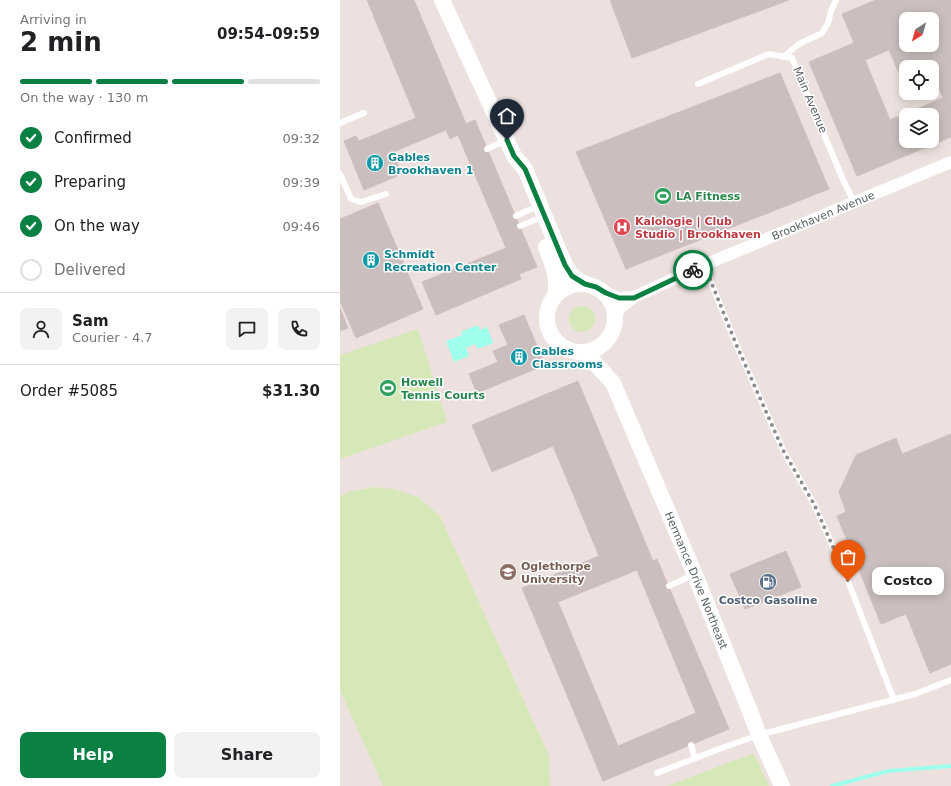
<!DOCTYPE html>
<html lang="en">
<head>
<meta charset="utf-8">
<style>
	body { margin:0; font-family:"DejaVu Sans",sans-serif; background:#f2f2f2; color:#202124; height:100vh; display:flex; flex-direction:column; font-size:15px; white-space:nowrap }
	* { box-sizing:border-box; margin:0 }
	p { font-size:13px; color:#757577 }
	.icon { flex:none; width:22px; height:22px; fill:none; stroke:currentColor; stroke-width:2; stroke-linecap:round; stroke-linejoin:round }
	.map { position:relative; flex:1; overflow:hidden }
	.side { display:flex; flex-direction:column; background:#fff; width:340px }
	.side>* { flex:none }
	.needle { width:26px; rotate:217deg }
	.fabs { position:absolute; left:559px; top:12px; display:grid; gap:8px }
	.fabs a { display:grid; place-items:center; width:40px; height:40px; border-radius:8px; background:#fff; box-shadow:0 2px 10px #0003; font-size:20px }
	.pin { position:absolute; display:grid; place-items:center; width:34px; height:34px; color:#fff; margin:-41px -17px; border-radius:50% 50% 50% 0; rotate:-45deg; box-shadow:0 0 4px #0007 }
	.pin .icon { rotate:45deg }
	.courier { position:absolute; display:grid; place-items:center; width:40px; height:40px; margin:-20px; border:3px solid #0b8043; border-radius:50%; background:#fff; color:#222; box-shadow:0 1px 5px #0007 }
	.bubble { position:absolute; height:28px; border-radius:8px; background:#fff; box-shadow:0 2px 10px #0003; font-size:13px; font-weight:600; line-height:28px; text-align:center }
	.summary em { font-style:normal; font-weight:600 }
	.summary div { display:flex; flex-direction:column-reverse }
	.summary { display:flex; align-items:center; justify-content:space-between; height:68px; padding:0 20px }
	h1 { font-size:26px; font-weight:600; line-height:30px }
	.bar { display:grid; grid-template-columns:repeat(4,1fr); gap:6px 4px; align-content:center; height:48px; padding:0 20px }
	.bar i { height:5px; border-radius:3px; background:#e0e0e0 }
	.bar .current { background:#0b8043 }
	.bar p { grid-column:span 4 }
	.line { display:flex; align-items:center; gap:10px; padding:0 20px; border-top:1px solid #e0e0e0 }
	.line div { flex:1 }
	.round { display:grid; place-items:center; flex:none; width:42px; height:42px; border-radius:8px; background:#f2f2f2 }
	ol { padding:0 20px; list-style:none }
	li { display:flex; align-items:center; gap:12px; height:44px }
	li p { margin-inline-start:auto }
	li .icon { padding:4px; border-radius:50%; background:#0b8043; color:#fff; stroke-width:4 }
	li:last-child { color:#757577 }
	li i { width:22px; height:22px; border:2px solid #e0e0e0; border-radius:50% }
	.primary-button { display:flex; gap:8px; margin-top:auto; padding:8px 20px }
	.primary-button a { flex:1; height:46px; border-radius:8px; background:#0b8043; color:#fff; font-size:16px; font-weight:600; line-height:46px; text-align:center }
	.primary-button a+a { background:#f2f2f2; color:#202124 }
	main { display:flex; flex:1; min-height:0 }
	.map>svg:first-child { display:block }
	.green { fill:#d7e8b8 }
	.water { fill:#9effec }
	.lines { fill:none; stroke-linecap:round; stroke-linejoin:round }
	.stream { stroke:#9effec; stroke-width:4 }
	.building { fill:#cabfbe; stroke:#d3bebd; fill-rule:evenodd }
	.lane { stroke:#fff; stroke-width:6 }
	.street { stroke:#fff; stroke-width:12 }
	.secondary { stroke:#fff; stroke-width:16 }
	.done { stroke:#8c8e8e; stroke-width:4; stroke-dasharray:0 7.2 }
	.route { stroke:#0b8043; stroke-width:5 }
	.labels { text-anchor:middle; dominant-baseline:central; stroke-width:3; stroke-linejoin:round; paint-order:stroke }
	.street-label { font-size:11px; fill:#586262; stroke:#fff }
	.culture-label { font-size:11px; font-weight:bold; fill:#0d838f; stroke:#fff; text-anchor:start }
	.leisure-label { font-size:11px; font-weight:bold; fill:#27864d; stroke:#fff; text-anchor:start }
	.health-label { font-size:11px; font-weight:bold; fill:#be3a42; stroke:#fff; text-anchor:start }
	.education-label { font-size:11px; font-weight:bold; fill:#785e54; stroke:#fff; text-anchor:start }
	.service-label { font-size:11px; font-weight:bold; fill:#4e5e75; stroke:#fff }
</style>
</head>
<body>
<main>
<section class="side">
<div class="summary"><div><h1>2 min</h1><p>Arriving in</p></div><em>09:54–09:59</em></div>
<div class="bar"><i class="current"></i><i class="current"></i><i class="current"></i><i></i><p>On the way · 130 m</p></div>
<ol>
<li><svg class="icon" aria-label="check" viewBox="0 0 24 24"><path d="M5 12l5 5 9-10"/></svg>Confirmed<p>09:32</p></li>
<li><svg class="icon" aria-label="check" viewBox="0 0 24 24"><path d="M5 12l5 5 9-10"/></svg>Preparing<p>09:39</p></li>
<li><svg class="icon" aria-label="check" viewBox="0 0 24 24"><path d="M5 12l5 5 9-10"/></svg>On the way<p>09:46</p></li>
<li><i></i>Delivered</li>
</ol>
<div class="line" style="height:72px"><a class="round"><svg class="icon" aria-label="person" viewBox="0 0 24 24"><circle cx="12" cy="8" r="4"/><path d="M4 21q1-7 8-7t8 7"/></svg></a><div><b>Sam</b><p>Courier · 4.7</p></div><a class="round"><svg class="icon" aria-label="chat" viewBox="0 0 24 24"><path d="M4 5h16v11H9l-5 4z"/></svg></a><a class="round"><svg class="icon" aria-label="phone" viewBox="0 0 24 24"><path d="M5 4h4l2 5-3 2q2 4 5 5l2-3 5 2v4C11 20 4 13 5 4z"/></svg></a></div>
<div class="line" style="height:52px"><div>Order #5085</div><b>$31.30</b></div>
<div class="primary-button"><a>Help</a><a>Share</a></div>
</section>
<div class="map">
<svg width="611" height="786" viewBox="0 0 611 786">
	<rect width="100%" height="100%" fill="#ede1df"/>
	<g class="green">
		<circle cx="242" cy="319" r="13"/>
		<path d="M78 329 107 422 0 459V355Z"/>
		<path d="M33 487 53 489 78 497 100 516 209 756 210 786H43L0 690V496L9 492Z"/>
		<path d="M414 753 429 786H327Z"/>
	</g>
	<path class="water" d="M138 325 140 330 147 327 153 343 138 349 135 344 126 348 129 356 114 362 106 341 122 335 121 332Z"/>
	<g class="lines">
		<path class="stream" d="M492 786 548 771 611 766"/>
	</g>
	<g class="building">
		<path d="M27 0H74L126 124 135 120 197 267 179 274 181 279 96 315 82 282 166 248 118 135 110 139 106 130 53 152 62 174 24 190 4 141 16 136 19 141 76 118Z"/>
		<path d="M270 0H449L292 58Z"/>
		<path d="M536 0H611V137L517 176 469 62 514 43 502 14ZM566 19H592V45H566ZM549 50 559 73 566 70V67H574L588 61 590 67H592V72L603 98 550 120 525 60ZM566 115H592V141H566Z"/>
		<path d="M440 73 489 189 286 269 236 152Z"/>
		<path d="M38 203 83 309 16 338 0 301V219Z"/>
		<path d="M0 308 8 328 0 331Z"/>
		<path d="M184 315 205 365 137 393 129 374 158 362 153 351 168 345 159 325Z"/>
		<path d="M238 381 313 561 317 559 389 729 263 781 182 588 259 556 213 446 152 472 132 425ZM297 570 356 713 278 746 218 602Z"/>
		<path d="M611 434V664L590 673 566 614 541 624 497 516 506 512 499 492 516 455 556 438 562 454Z"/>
		<path d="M446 551 461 587 405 609 390 574Z"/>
	</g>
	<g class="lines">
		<g class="lane">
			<path d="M443 57 459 44 482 33 488 23 491 11 496 0"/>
			<path d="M358 84 429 54 452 58 504 182 514 202"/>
			<path d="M0 123 24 113"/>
			<path d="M147 149 166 140"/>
			<path d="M0 174 11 199 21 202 46 194"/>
			<path d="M176 216 191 209"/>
			<path d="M180 226 195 220"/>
			<path d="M364 265 396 344 443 450 474 504 508 581 554 700"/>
			<path d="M329 586 353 575"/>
			<path d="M351 745 355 758"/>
			<path d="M317 773 379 749 419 735 575 694 611 680"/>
		</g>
		<g class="street">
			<path id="s1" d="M266 293 279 298 294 297 364 265 611 162"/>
			<path d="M276 314 281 307 294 297"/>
		</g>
		<g class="secondary">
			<path d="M102 0 174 156 185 169 225 265 232 276 245 284"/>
			<path d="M206 247C212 263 219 278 215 295"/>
			<circle cx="241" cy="318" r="34"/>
			<path id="s2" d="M241 352 253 361 273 383 355 575 411 714 419 735 442 786"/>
		</g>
	</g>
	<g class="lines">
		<path class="done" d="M353 270 364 264 396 344 443 450 474 504 508 581"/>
		<path class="route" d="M167 140 174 156 185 169 225 265 232 276 245 284 256 287 266 293 279 298H294L353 270"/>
	</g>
	<defs>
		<symbol id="building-disc" viewBox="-11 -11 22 22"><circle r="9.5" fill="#0f9aa8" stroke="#fff"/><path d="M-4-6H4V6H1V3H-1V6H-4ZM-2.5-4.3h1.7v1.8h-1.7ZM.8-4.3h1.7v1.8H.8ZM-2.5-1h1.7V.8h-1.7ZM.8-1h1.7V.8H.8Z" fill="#fff"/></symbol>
		<symbol id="stadium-disc" viewBox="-11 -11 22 22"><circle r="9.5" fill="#2e9e5b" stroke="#fff"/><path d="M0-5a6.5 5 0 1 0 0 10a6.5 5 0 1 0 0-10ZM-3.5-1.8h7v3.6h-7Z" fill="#fff"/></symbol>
		<symbol id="hospital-disc" viewBox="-11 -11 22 22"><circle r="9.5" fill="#e0444e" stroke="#fff"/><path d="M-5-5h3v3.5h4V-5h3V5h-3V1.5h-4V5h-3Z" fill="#fff"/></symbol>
		<symbol id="university-disc" viewBox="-11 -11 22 22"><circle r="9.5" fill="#8d6e63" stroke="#fff"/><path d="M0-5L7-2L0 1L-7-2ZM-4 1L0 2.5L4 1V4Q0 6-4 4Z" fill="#fff"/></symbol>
		<symbol id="fuel-disc" viewBox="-11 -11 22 22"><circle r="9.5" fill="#5c6f8a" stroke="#fff"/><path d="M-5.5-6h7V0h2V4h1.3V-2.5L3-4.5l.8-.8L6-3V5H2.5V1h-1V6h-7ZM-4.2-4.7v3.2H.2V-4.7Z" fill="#fff"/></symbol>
	</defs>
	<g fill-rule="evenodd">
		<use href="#building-disc" x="25" y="153" width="20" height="20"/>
		<use href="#stadium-disc" x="313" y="186" width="20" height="20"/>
		<use href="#hospital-disc" x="272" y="217" width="20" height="20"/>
		<use href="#building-disc" x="21" y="250" width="20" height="20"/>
		<use href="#building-disc" x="169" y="347" width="20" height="20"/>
		<use href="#stadium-disc" x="38" y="378" width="20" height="20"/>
		<use href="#university-disc" x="158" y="562" width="20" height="20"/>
		<use href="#fuel-disc" x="418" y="572" width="20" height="20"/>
	</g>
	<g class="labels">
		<g class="street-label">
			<text transform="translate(470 100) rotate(67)">Main Avenue</text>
			<text stroke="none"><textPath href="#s1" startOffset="235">Brookhaven Avenue</textPath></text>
			<text stroke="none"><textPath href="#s2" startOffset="259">Hermance Drive Northeast</textPath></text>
		</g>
		<g class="culture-label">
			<text x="48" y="157">Gables<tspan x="48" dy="13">Brookhaven 1</tspan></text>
			<text x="44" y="254">Schmidt<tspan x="44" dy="13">Recreation Center</tspan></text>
			<text x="192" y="351">Gables<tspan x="192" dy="13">Classrooms</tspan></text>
		</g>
		<g class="leisure-label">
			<text x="336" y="196">LA Fitness</text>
			<text x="61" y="382">Howell<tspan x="61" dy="13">Tennis Courts</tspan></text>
		</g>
		<g class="health-label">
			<text x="295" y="221">Kalologie | Club<tspan x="295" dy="13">Studio | Brookhaven</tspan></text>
		</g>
		<g class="education-label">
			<text x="181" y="566">Oglethorpe<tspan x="181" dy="13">University</tspan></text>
		</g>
		<g class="service-label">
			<text x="428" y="600">Costco Gasoline</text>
		</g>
	</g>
</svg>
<div class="fabs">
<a><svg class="needle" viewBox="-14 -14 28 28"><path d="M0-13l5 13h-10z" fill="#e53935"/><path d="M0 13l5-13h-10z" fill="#757577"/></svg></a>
<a><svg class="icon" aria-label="locate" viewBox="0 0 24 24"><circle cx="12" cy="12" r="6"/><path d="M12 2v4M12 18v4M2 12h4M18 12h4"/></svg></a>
<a><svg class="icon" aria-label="layers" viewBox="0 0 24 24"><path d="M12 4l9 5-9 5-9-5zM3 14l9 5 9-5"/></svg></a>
</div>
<div class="pin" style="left:508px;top:581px;background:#ea580c"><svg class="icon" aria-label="bag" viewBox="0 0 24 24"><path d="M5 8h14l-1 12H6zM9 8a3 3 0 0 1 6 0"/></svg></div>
<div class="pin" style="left:167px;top:140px;background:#1f2937"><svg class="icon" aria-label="home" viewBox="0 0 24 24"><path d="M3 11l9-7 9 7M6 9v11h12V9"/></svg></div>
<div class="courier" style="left:353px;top:270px"><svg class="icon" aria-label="bike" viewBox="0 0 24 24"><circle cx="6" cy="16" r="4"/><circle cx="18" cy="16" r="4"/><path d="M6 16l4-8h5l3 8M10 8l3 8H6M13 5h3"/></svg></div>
<div class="bubble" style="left:532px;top:567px;width:72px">Costco</div>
</div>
</main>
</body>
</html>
